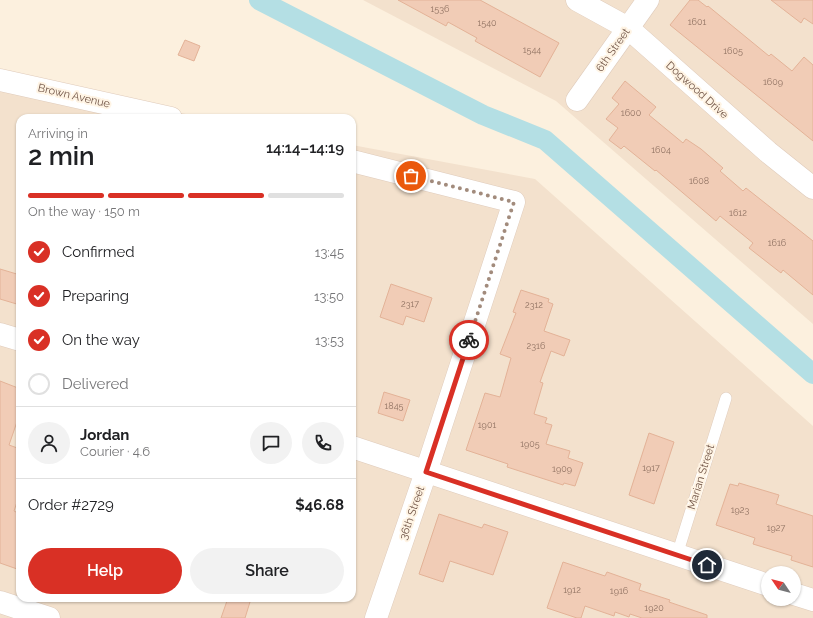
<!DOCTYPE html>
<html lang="en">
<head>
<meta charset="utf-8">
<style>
	body { margin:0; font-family:Raleway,sans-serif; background:#f2f2f2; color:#202124; height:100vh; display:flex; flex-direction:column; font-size:15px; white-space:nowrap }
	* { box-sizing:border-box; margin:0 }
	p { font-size:13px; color:#757577 }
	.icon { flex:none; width:22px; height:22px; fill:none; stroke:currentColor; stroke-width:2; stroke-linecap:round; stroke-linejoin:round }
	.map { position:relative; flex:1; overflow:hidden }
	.details { position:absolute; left:16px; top:114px; width:340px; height:488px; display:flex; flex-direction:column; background:#fff; border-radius:12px; box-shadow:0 1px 3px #0004 }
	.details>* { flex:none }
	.needle { width:26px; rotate:305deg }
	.buttons { position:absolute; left:761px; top:566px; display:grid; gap:8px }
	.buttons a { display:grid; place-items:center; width:40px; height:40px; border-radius:50%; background:#fff; box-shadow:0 1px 3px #0004; font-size:20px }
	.pin { position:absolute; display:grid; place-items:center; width:34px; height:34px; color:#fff; margin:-17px; border:2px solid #fff; border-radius:50%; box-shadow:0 1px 4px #0007 }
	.courier { position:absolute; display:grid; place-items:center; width:40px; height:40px; margin:-20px; border:3px solid #d93025; border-radius:50%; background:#fff; color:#222; box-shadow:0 1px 5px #0007 }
	.summary em { font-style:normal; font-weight:600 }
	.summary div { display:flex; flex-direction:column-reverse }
	.summary { display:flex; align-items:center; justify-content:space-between; height:68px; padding:0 12px }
	h1 { font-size:26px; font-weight:600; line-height:30px }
	.bar { display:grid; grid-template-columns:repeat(4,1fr); gap:6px 4px; align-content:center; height:48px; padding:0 12px }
	.bar i { height:5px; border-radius:3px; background:#e0e0e0 }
	.bar .active { background:#d93025 }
	.bar p { grid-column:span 4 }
	.line { display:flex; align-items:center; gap:10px; padding:0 12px; border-top:1px solid #e0e0e0 }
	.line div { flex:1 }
	.round { display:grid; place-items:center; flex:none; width:42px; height:42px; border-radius:21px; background:#f2f2f2 }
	ol { padding:0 12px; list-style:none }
	li { display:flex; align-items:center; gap:12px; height:44px }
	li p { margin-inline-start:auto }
	li .icon { padding:4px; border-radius:50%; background:#d93025; color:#fff; stroke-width:4 }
	li:last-child { color:#757577 }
	li i { width:22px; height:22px; border:2px solid #e0e0e0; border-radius:50% }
	.action { display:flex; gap:8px; margin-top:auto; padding:8px 12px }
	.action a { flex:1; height:46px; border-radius:24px; background:#d93025; color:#fff; font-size:16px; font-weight:600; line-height:46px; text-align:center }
	.action a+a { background:#f2f2f2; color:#202124 }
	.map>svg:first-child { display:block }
	.residential { fill:#f3e1cd; fill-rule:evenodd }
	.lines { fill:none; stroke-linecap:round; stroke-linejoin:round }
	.canal { stroke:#b4dfe4; stroke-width:20 }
	.building { fill:#f1ccb6; stroke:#e3b297 }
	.lane-casing { stroke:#dfcbbb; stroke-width:12 }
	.street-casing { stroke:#dfcbbb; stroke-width:23 }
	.lane { stroke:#fff; stroke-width:11 }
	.street { stroke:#fff; stroke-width:22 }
	.done { stroke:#a28b7c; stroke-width:4; stroke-dasharray:0 7.2 }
	.route { stroke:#d93025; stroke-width:5 }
	.labels { text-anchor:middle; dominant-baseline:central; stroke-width:4; stroke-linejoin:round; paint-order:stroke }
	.number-label { font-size:9px; fill:#917363 }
	.street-label { font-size:11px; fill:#715547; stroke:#fff4e4 }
</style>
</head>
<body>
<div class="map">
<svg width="813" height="618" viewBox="0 0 813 618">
	<rect width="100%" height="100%" fill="#fcf0de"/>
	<g class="residential">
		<path d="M363 0H813V324L556 101Z"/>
		<path d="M0 79 207 118H20V598H352V145L535 179 813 426V618H0ZM768 573H794V599H768Z"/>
	</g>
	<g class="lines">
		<path class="canal" d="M259 0 483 115 545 140 813 374"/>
	</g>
	<g class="building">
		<path d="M398 0H480L559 43 540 77 475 41 477 38 448 22 446 26Z"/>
		<path d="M690 0H698L707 7 708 6 769 56 771 54 792 71 804 57 813 65V141L670 25Z"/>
		<path d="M771 0H813V24L804 18 801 23Z"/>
		<path d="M185 40 200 46 194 61 178 55Z"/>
		<path d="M625 81 656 107 649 115 683 143 686 139 701 149 723 168 720 171 743 191 746 188 813 241V295L783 270 781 273 749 248 753 243 720 216 716 221 656 170 655 171 624 146 621 149 609 140 618 128 606 119 619 104 612 98Z"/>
		<path d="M0 269 20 275V305L0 299Z"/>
		<path d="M391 284 432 298 424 322 406 316 403 325 380 317Z"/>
		<path d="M521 290 549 299 548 302 553 304 544 331 570 340 564 356 551 351 540 382 543 383 534 414 547 418 545 423 552 425 546 444 570 451 568 458 583 463 575 486 564 483 563 485 507 467 508 464 466 450 485 393 500 397 511 358 500 354 516 313 513 312Z"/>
		<path d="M0 381 18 388 17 390 20 391V413L9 445 20 449V493L14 511 20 514V570L0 563Z"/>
		<path d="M384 392 410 400 403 421 378 413Z"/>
		<path d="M649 433 674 442 654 504 629 495Z"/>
		<path d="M739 483 779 495 776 504 813 516V567L791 560 792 556 753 544 755 538 716 525 730 484 738 486Z"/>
		<path d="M439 514 482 528 484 524 508 532 493 575 450 561 443 582 419 574Z"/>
		<path d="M563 562 605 576 607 572 641 584 639 590 670 600 669 602 707 615V618H642L630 614 629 617 615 612 614 616 585 606 581 618H577L547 608Z"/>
		<path d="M228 598H240L250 602 245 618H221Z"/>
	</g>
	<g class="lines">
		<defs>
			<path id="lane" d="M677 555 726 398"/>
			<g id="street">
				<path d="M577 0 628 28 768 152 813 188"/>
				<path d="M0 80 171 118"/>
				<path d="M577 100 648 0"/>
				<path d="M352 161 514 202 426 472 376 618"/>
				<path d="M0 334 20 340"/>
				<path d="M352 447 768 585"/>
				<path d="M794 594 813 600"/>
				<path d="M0 602 49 618"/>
			</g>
		</defs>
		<use href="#lane" class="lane-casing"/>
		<use href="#street" class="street-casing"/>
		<use href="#lane" class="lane"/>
		<use href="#street" class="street"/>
	</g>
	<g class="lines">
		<path class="done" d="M411 176 514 202 469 340"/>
		<path class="route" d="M469 340 426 472 707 565"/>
	</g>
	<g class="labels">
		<g class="number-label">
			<text x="440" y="9">1536</text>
			<text x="697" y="22">1601</text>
			<text x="487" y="23">1540</text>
			<text x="532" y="50">1544</text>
			<text x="733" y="51">1605</text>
			<text x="773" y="82">1609</text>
			<text x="631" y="113">1600</text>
			<text x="661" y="150">1604</text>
			<text x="699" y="181">1608</text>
			<text x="738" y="213">1612</text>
			<text x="777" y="243">1616</text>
			<text x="410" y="304">2317</text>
			<text x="534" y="305">2312</text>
			<text x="536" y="346">2316</text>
			<text x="394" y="406">1845</text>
			<text x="487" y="425">1901</text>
			<text x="530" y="444">1905</text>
			<text x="651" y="468">1917</text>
			<text x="562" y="469">1909</text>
			<text x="740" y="510">1923</text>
			<text x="776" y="528">1927</text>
			<text x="572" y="590">1912</text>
			<text x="619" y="591">1916</text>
			<text x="654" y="608">1920</text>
		</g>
		<g class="street-label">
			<text transform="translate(613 50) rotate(-55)">6th Street</text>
			<text transform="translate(697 90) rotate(42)">Dogwood Drive</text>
			<text transform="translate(74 96) rotate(13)">Brown Avenue</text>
			<text transform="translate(701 477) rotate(-73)">Marian Street</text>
			<text transform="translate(412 513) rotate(-71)">36th Street</text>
		</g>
	</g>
</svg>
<div class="buttons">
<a><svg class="needle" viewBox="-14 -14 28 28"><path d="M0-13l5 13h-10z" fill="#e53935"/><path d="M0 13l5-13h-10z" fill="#757577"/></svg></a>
</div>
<div class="pin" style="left:411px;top:176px;background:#ea580c"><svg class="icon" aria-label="bag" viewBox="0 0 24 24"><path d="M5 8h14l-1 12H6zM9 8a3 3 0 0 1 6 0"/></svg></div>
<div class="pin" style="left:707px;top:565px;background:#1f2937"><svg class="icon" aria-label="home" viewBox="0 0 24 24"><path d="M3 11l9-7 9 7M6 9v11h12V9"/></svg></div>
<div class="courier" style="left:469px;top:340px"><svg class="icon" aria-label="bike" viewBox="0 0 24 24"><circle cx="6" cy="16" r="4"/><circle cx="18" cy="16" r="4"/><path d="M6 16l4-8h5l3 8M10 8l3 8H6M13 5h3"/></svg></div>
<section class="details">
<div class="summary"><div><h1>2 min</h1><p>Arriving in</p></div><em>14:14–14:19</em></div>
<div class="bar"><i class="active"></i><i class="active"></i><i class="active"></i><i></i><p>On the way · 150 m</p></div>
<ol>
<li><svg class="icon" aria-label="check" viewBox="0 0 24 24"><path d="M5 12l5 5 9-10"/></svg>Confirmed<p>13:45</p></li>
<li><svg class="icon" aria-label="check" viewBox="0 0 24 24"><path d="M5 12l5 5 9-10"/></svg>Preparing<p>13:50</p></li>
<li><svg class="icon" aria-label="check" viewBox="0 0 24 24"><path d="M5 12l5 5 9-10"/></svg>On the way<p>13:53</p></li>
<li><i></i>Delivered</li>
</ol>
<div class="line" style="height:72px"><a class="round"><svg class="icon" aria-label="person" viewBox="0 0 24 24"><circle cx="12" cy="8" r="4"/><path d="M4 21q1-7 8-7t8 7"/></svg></a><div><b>Jordan</b><p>Courier · 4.6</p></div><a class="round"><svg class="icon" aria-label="chat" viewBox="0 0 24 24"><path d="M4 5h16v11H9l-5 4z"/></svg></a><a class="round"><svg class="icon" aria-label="phone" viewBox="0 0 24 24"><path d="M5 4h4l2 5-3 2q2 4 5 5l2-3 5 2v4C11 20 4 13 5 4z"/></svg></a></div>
<div class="line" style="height:52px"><div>Order #2729</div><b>$46.68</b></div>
<div class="action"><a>Help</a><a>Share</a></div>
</section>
</div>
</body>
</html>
